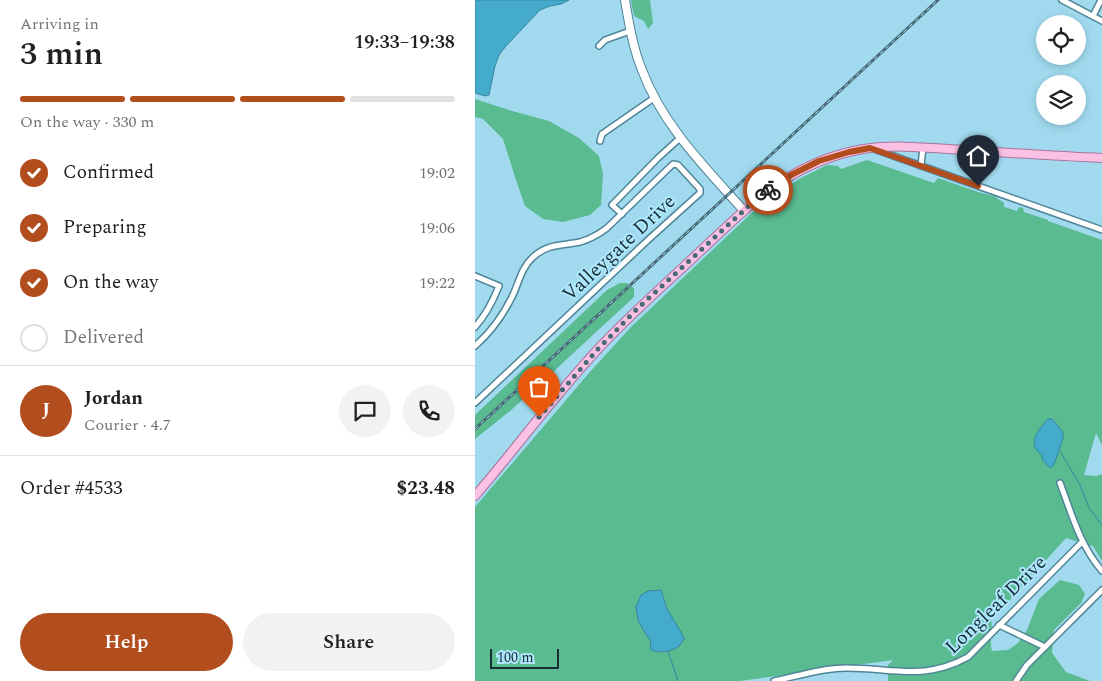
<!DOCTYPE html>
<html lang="en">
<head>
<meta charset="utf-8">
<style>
	body { margin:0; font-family:Spectral,serif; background:#f2f2f2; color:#202124; height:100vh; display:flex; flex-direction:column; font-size:19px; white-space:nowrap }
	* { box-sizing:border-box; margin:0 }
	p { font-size:16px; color:#757577 }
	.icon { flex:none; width:28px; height:28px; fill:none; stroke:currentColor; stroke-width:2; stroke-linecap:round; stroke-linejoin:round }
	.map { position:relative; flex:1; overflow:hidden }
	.details { display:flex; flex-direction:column; background:#fff; width:475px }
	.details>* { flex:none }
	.tools { position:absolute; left:561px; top:15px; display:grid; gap:10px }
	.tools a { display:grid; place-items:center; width:50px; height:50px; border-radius:50%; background:#fff; box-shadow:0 2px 8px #0003; font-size:25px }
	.scale { position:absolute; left:15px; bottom:12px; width:69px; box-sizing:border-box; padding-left:5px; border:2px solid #162d35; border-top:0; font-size:14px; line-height:18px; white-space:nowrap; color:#162d35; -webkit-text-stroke:4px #aee7fc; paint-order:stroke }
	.pin { position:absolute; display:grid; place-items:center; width:42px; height:42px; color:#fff; margin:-51px -21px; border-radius:50% 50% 50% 0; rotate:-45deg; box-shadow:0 0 5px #0007 }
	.pin .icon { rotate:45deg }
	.courier { position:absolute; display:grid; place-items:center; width:50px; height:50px; margin:-25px; border:4px solid #b24d1d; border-radius:50%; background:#fff; color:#222; box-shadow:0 1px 6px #0007 }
	.overview em { font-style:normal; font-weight:600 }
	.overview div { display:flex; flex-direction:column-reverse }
	.overview { display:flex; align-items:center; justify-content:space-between; height:85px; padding:0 20px }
	h1 { font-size:32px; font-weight:600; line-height:38px }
	.bar { display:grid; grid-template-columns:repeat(4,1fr); gap:8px 5px; align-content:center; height:60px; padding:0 20px }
	.bar i { height:6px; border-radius:4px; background:#e0e0e0 }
	.bar .selected { background:#b24d1d }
	.bar p { grid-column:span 4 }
	.line { display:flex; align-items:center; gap:12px; padding:0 20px; border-top:1px solid #e0e0e0 }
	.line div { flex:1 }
	.round { display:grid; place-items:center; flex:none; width:52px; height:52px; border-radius:26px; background:#f2f2f2 }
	ol { padding:0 20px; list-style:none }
	li { display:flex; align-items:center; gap:15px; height:55px }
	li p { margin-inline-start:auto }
	li .icon { padding:5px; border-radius:50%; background:#b24d1d; color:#fff; stroke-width:4 }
	li:last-child { color:#757577 }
	li i { width:28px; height:28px; border:2px solid #e0e0e0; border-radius:50% }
	.action { display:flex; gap:10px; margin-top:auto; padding:10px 20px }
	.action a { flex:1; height:58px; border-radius:30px; background:#b24d1d; color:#fff; font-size:20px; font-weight:600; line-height:58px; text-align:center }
	.action a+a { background:#f2f2f2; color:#202124 }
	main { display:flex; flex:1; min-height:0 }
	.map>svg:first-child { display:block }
	.green { fill:#5aba90 }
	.water { fill:#45abcc; stroke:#37859f }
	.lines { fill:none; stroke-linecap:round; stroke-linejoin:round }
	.stream { stroke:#37859f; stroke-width:1 }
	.minor-casing { stroke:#4f8598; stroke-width:8 }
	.secondary-casing { stroke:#4f8598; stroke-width:10 }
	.primary-casing { stroke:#a9739c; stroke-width:10 }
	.minor { stroke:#fff; stroke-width:5 }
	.secondary { stroke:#fff; stroke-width:8 }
	.primary { stroke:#fbc1e5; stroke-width:8 }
	.rail-casing { stroke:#476a76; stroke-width:3 }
	.rail { stroke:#aee7fc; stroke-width:1; stroke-dasharray:4; stroke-linecap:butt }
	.done { stroke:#476a76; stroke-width:5; stroke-dasharray:0 9 }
	.route { stroke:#b24d1d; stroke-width:6 }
	.labels { text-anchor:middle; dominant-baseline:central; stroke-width:4; stroke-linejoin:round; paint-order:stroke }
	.street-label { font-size:20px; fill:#162d35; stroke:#aee7fc }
</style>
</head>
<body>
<main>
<section class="details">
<div class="overview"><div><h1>3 min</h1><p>Arriving in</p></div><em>19:33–19:38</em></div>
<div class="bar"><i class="selected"></i><i class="selected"></i><i class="selected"></i><i></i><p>On the way · 330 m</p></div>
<ol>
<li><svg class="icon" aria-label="check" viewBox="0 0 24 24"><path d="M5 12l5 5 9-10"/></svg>Confirmed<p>19:02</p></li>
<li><svg class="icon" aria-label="check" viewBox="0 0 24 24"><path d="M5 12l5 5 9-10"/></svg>Preparing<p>19:06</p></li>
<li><svg class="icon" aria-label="check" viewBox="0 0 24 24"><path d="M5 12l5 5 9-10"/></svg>On the way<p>19:22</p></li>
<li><i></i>Delivered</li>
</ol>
<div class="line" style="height:90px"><b class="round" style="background:#b24d1d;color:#fff">J</b><div><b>Jordan</b><p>Courier · 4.7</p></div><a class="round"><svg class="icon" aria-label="chat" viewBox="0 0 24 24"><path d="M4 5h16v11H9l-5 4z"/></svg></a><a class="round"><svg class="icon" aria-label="phone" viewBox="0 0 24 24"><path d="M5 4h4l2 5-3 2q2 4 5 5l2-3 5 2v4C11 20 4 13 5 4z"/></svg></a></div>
<div class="line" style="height:65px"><div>Order #4533</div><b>$23.48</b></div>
<div class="action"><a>Help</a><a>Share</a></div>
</section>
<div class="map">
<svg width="627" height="681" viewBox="0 0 627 681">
	<rect width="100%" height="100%" fill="#a1daef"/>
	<g class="green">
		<path d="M156 0H175L178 23 173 29 169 21 159 16Z"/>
		<path d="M0 99 37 111 74 121 104 138 124 156 128 174 126 205 115 215 88 222 68 219 50 206 41 180 28 139 8 119 0 117Z"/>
		<path d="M392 160 459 183 463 178 503 192 519 196 529 203V207L542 211 544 207 548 208 549 212 573 220V221L627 240V445L621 433 609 475 621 476 627 474V561L618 546 591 538 526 610 516 618C518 629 514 640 517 651L533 650 543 643 552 630 564 599 585 580 604 585 610 594 606 603 579 630 577 653 591 672 615 681H413V665L418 660 265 681H0V507L114 373 156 327 282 208 324 179 352 165 363 166 366 169Z"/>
		<path d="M145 283H151L159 288V297L93 358 60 389 35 411 0 439V415L132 290Z"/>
	</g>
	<g class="water">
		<path d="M0 0H94L86 4 75 6 65 10 31 46 24 55 20 66 14 95 10 96 0 93Z"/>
		<path d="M573 419H577L588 432V438L579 465 575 468 567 459V455C551 444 563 430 573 419Z"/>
		<path d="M186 590 192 609 206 632 209 639C207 642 206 644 204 646 197 652 182 654 175 649L176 641 170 633 163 620 161 607 166 595 173 591Z"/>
	</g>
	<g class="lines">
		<g class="stream">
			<path d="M585 451 605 485 614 508 627 525"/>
			<path d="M193 651 203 681"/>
		</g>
		<defs>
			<g id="minor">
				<path d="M587 0 627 21"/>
				<path d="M618 16 626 0"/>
				<path d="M124 46 130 40 155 31"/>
				<path d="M125 141 127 134 179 98"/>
				<path d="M399 149 627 230"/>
				<path d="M446 166 448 147"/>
				<path d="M147 214 137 205 183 158 205 138"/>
				<path d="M0 276 24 286C18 301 11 315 0 327"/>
				<path d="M0 346C15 333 28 315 37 297 44 283 46 268 58 257 74 243 86 246 105 242 116 239 124 234 132 228L198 164 203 165 225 189V193L173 240 0 403"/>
				<path d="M585 483C597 515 605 545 627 571"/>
				<path d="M524 625 570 647"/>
				<path d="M299 681C323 676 347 668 371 668 419 668 449 681 493 657L607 542"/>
				<path d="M541 681 552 665 627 590"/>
			</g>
			<path id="secondary" d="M150 0C154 24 158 48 167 70 188 126 230 167 269 211"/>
			<path id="primary" d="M0 496C42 447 80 395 124 348 154 316 187 287 219 257 272 208 313 162 388 149 421 144 455 148 488 150 535 153 581 156 627 158"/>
		</defs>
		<use href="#minor" class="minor-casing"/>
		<use href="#secondary" class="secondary-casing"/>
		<use href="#primary" class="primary-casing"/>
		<use href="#minor" class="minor"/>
		<use href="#secondary" class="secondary"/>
		<use href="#primary" class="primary"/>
		<defs>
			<path id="rail" d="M0 429 463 0"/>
		</defs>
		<use href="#rail" class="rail-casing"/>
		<use href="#rail" class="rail"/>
	</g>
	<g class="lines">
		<path class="done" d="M64 417 123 349 161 310 278 202 293 190"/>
		<path class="route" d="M293 190 316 175 344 161 374 152 395 148 503 186"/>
	</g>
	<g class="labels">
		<g class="street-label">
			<text transform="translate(144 248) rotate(-43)">Valleygate Drive</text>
			<text transform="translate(521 605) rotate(-44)">Longleaf Drive</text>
		</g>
	</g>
</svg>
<div class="tools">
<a><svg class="icon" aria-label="locate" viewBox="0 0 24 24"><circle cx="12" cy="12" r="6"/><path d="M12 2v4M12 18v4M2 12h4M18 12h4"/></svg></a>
<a><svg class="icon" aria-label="layers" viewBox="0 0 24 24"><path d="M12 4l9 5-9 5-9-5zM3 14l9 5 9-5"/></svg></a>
</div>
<div class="scale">100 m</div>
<div class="pin" style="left:64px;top:417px;background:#ea580c"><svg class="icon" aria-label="bag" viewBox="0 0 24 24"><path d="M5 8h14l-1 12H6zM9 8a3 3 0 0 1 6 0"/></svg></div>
<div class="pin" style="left:503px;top:186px;background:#1f2937"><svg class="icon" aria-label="home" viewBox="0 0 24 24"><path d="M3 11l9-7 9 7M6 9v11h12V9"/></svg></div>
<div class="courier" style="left:293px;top:190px"><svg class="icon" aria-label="bike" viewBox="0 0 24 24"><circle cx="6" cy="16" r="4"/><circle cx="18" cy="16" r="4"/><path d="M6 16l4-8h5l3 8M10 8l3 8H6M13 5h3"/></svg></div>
</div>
</main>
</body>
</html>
